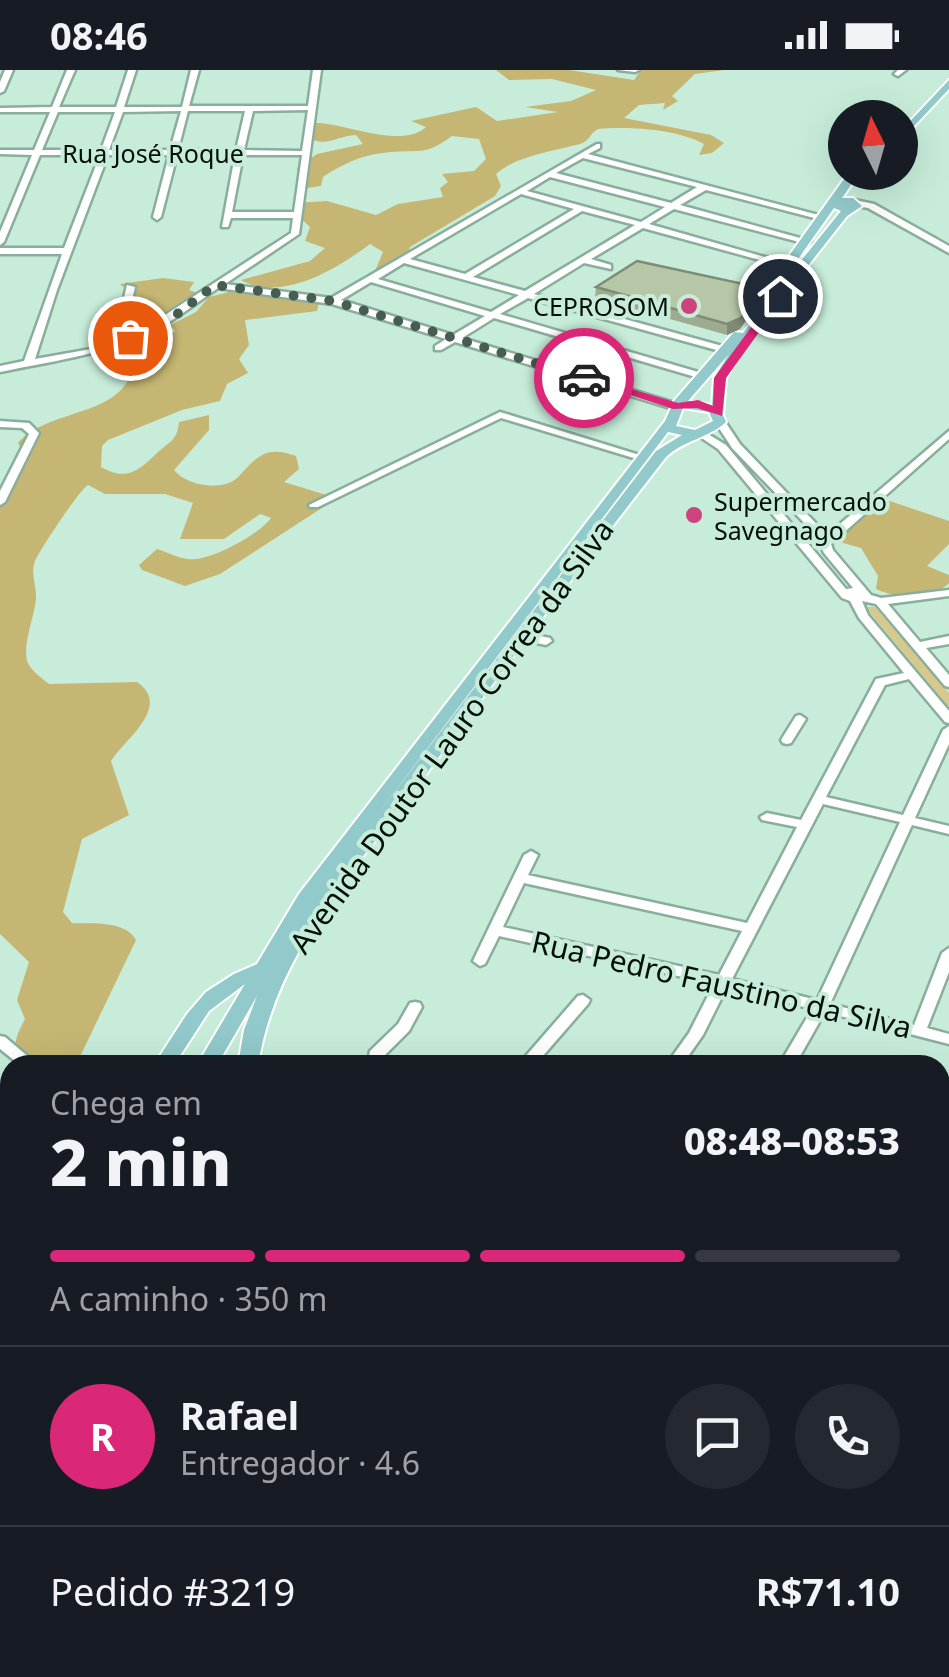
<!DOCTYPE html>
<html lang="pt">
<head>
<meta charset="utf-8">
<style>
	body { margin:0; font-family:"Noto Sans",sans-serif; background:#242831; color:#f1f3f6; height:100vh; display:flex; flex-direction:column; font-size:38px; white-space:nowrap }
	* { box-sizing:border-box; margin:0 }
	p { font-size:32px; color:#9ea1a6 }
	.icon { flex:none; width:55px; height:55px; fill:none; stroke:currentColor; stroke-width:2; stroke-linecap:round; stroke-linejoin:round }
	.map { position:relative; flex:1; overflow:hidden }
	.panel { position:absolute; left:0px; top:985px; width:950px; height:622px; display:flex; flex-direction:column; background:#171b24; border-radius:30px 30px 0 0; box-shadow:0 10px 40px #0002 }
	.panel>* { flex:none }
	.needle { width:65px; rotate:355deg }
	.controls { position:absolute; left:828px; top:30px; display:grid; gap:20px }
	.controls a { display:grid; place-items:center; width:90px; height:90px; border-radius:50%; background:#171b24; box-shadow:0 10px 40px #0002; font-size:50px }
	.pin { position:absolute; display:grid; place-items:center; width:85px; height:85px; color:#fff; margin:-42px; border:5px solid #fff; border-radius:50%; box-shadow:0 2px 10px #0007 }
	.courier { position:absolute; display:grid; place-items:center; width:100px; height:100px; margin:-50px; border:8px solid #db2777; border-radius:50%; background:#fff; color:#222; box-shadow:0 2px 12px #0007 }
	.headline em { font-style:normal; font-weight:800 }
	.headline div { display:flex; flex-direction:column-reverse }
	.headline { display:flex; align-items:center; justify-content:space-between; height:170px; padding:0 50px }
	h1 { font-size:65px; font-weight:800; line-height:75px }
	.bar { display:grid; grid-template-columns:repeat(4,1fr); gap:15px 10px; align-content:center; height:120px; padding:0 50px }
	.bar i { height:12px; border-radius:8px; background:#363941 }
	.bar .active { background:#db2777 }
	.bar p { grid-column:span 4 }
	.line { display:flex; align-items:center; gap:25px; padding:0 50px; border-top:2px solid #363941 }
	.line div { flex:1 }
	.round { display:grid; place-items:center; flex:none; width:105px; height:105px; border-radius:52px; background:#242831 }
	.status { display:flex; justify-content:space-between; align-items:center; height:70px; padding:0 50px; background:#171b24; direction:ltr }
	.status svg { height:28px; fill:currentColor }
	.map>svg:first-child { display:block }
	.green { fill:#d7c98b }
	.forest { fill:#c5b673 }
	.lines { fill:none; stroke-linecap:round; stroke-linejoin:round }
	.minor-casing { stroke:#8aae9c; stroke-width:5 }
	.major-casing { stroke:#fff; stroke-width:4 }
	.minor { fill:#fff; fill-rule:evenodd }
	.major { fill:#92c9ca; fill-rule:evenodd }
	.wall { fill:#9dab90 }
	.shaded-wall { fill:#7f8b75 }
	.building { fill:#b6c7a7; stroke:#7f8b75; stroke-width:2.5 }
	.route { fill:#db2777 }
	.done { stroke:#485d52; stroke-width:10; stroke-dasharray:0 18 }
	.poi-dot { fill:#cd437d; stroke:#c7edda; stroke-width:4 }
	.labels { text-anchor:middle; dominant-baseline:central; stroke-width:8; stroke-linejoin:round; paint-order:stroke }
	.far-street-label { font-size:25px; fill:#030f09; stroke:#c7edda }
	.far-poi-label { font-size:25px; fill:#030f09; stroke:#c7edda; text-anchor:end }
	.street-label { font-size:30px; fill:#030f09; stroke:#c7edda }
</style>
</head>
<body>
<div class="status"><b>08:46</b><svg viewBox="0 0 49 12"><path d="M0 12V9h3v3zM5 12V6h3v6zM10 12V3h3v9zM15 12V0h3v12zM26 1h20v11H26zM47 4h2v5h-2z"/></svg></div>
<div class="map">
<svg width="949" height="1607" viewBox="0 0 949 1607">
	<rect width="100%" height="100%" fill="#c7edda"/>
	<path class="green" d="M865 537H875L949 623V637Z"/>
	<g class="forest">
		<path d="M496 0H569L634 10 641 0H724L695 4 672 26 678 31 663 40 665 33 639 35 624 48 711 65 724 73 712 83 699 85 704 74C678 59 628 56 598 59 589 64 590 71 580 74 554 81 515 86 496 104L501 116 495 126 410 177 405 196 375 201 383 182 370 174C338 198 282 233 241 210L310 191 325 178 305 171 310 157 297 145 295 133 327 131 376 145 398 134 443 127 440 118 448 112 442 104 474 101 486 89 479 69 452 66C423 88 416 78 383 83 361 85 341 95 323 107L321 116 301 119 297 98 317 84 363 74 356 65C336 66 326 79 305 66L307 53C339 49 400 81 426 57L411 51 476 37 497 51 558 42 525 37 571 31 596 20 552 9 509 10Z"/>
		<path d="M163 208 194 212 189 220 198 223C165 235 143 274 104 263L114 234 125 232 147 239 120 214Z"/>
		<path d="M229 222 319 232 317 241 245 250 249 275 239 289 248 303 227 314 220 331 182 340 108 370 102 376 101 397C127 412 139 400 157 383 170 371 177 371 179 352L209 345V360L174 400C186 416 226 423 240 405 257 386 267 375 296 386L299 399 284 412 330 426 328 434 220 504 185 516 142 500 139 495 157 479C167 482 178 488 188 489 208 493 260 464 271 448L260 444 224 469H180L193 433 165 424H105L88 415C80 419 39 481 35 491 30 505 37 516 36 529 34 549 23 571 27 591 30 600 42 608 49 614L137 612C172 636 126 668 111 691L129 745 82 769 63 842 72 853C92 854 125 850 136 870L76 995H24C11 977 15 968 25 949L17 930 29 892 0 864V435L28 390 18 373C49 337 126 348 133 294L175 261 170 255 196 242 209 227Z"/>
		<path d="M884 429 949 451V474L927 496 949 505V513C932 530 897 529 876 519L878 506 861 478 836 471Z"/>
	</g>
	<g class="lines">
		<defs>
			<g id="minor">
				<path d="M5 0H13L4 21 0 23V12Z"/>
				<path d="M67 0H75L59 37H116L128 0H136L124 37H182L191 0H199L189 36H308L313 0H321L299 164 225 214 331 228 597 74H600V78L588 84 826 147 822 150 706 120 680 135 811 171 807 174 674 139 649 154 793 195 789 198 643 158 591 189 611 195V199L584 193 534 224 726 277V281H720L528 228 500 244 705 304V308H699L494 248 462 268 681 335V339L677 340 455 272 441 280H435V276L446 269 332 234 218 218C195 234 170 254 145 265 99 285 49 292 0 302V296L24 291 62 184H0V178H64L100 85H40L4 172 0 175V162L32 85 0 84V80H34L50 42H0V38L52 37ZM308 40 302 81 244 80 253 41ZM181 41 170 80H109L123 42ZM188 41H245L236 80H178ZM58 42H115L101 80H42ZM108 85H169L153 147 157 150 161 147 177 85H235L222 157H228L231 148H293L291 163 142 260 124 266 135 217 127 215 114 270 91 279 35 289 57 220ZM243 85H302L294 142H232ZM583 88 697 117 671 133 556 103ZM550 107 665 137 641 152 527 121ZM521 124 574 139 465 204 410 189ZM582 141 635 155 525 221 473 207ZM404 193 519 225 491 242 378 209ZM371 212 485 246 453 265 341 230Z"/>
				<path d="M618 0H639L635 2Z"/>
				<path d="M898 0H906L898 6 894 4Z"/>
				<path d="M855 130 874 134 949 176V183L868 138 852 135V131Z"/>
				<path d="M500 342 646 387 645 389H637L501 348 318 437H310L309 435Z"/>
				<path d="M720 349 724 350 740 374 827 465 949 361V369L831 474 833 480 871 525 881 528 949 520V526L888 534 920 572 949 566V574L926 578 949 605V617L945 616 876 534 862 531 868 545 949 641V653L945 652 909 609 885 615 826 727 903 745 943 660 949 656V674L915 748 949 756V764L912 755 830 934 914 955 942 883 949 878V902L927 958 949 964V974L825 942 795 995H779L812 939 727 917 703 965 682 995H666L689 963 714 914 499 866 485 894 480 896 473 891 524 785 531 781 538 785 528 805 747 853 797 757 762 750 760 747 767 743 801 750 876 609 904 603 859 548 850 531 842 528 718 379 694 363 695 361H703L726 375 846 519 853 518 824 483 816 465 732 378 715 352ZM823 734 900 752 817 930 732 909ZM524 813 742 861 719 905 503 857Z"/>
				<path d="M0 351 29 353 39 363 5 432 0 435V421L29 364 22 358 0 357Z"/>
				<path d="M521 562 550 568 552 571 546 575 517 569 515 566Z"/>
				<path d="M800 645 806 649 791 673 787 674 783 673 781 670 796 646Z"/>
				<path d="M583 925 590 930 588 934 535 995H518L578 926Z"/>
				<path d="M415 932 420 933 422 937 409 961 383 987V995H367L370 981 398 954 410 933Z"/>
				<path d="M0 966 5 967 38 995H20L0 979Z"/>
				<path d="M10 1012V1023L0 1026V1015Z"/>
				<path d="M940 1054 949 1056V1068L940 1066Z"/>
				<path d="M10 1091V1103L0 1107V1095Z"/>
				<path d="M10 1188V1200L0 1203V1189Z"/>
				<path d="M0 1211 10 1214V1228L0 1225Z"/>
				<path d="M949 1280V1304L946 1309 940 1311V1287L943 1282Z"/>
				<path d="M949 1448V1480L947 1485 940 1487V1455L942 1450Z"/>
				<path d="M940 1550 949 1555V1578L940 1573Z"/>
				<path d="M148 1598H176C170 1607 152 1607 139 1607L142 1600Z"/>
				<path d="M474 1598H502C496 1607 479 1607 466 1607L469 1600Z"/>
				<path d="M514 1598H536L541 1607H519Z"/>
				<path d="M569 1598H591L597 1607H574Z"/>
				<path d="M768 1598H790L796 1607H773Z"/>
				<path d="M812 1598H838L831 1607H804L807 1600Z"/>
			</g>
			<g id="major">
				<path d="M949 10V19L900 71V62Z"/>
				<path d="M849 102H860L842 128H853L862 136 847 146 745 276 726 308 723 345 726 352C709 368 684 370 666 387 585 491 505 596 427 703 361 793 276 880 258 995H238L244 960 257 926 217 995H197L245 914 209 941 174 995H154L187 944 206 922 234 904 257 894 299 824 665 351 674 331 734 262 743 263 841 141 834 138 786 206H778L776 204ZM729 284 714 308 712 335 688 331ZM683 338 709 342 713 351 695 360 676 356ZM668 362 682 365 656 381 370 754Z"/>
				<path d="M10 1336V1367L0 1374V1342Z"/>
				<path d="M10 1416V1449L0 1455V1422Z"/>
			</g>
		</defs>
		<use href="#minor" class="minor-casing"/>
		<use href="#major" class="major-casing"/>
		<use href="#minor" class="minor"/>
		<use href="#major" class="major"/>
	</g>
	<path class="wall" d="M596 217 761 229 740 259 727 265 595 228Z"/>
	<g class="shaded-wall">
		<path d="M762 218 761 229 740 259 727 265V254Z"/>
		<path d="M6 1276 7 1283 0 1295V1286Z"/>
	</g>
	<g class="building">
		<path d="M637 191 762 218 741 248 727 254 596 217Z"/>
		<path d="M0 1255 6 1276 0 1286Z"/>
	</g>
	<path class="route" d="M776 223 785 226 726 308 722 346 697 338 673 339 578 308 584 305 678 333 698 330 713 336 714 308Z"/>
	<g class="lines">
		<path class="done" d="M130 268 172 248 215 215 333 231 584 308"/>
	</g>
	<g class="poi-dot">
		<circle cx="689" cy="236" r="10"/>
		<circle cx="694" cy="445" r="10"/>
	</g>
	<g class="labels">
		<g class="far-street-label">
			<text x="153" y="83">Rua José Roque</text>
		</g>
		<g class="far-poi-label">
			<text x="669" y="236">CEPROSOM</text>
			<text x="714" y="431" text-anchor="start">Supermercado<tspan x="714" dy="29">Savegnago</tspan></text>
		</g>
		<g class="street-label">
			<text transform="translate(451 666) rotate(-54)">Avenida Doutor Lauro Correa da Silva</text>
			<text transform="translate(722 914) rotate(13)">Rua Pedro Faustino da Silva</text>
		</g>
	</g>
</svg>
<div class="controls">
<a><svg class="needle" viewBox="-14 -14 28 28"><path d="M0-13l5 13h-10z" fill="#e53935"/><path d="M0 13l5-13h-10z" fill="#9ea1a6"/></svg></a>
</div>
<div class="pin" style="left:130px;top:268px;background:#ea580c"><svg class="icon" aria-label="bag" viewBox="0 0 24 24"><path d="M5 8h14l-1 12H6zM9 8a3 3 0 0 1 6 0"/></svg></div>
<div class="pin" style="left:780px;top:226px;background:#1f2937"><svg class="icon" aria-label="home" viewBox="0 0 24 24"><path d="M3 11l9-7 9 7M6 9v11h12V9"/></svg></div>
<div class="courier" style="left:584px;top:308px"><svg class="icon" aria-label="car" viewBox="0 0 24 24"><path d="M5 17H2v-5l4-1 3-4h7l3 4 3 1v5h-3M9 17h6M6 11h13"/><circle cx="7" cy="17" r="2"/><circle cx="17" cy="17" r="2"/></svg></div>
<section class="panel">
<div class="headline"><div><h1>2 min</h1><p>Chega em</p></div><em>08:48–08:53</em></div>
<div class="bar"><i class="active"></i><i class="active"></i><i class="active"></i><i></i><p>A caminho · 350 m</p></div>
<div class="line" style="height:180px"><b class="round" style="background:#db2777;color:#fff">R</b><div><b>Rafael</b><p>Entregador · 4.6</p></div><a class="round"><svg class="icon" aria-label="chat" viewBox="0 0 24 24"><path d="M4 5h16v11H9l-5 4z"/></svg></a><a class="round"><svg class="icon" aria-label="phone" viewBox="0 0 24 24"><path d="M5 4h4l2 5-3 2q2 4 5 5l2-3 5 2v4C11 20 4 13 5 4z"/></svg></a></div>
<div class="line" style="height:130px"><div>Pedido #3219</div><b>R$71.10</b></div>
</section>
</div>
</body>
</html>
